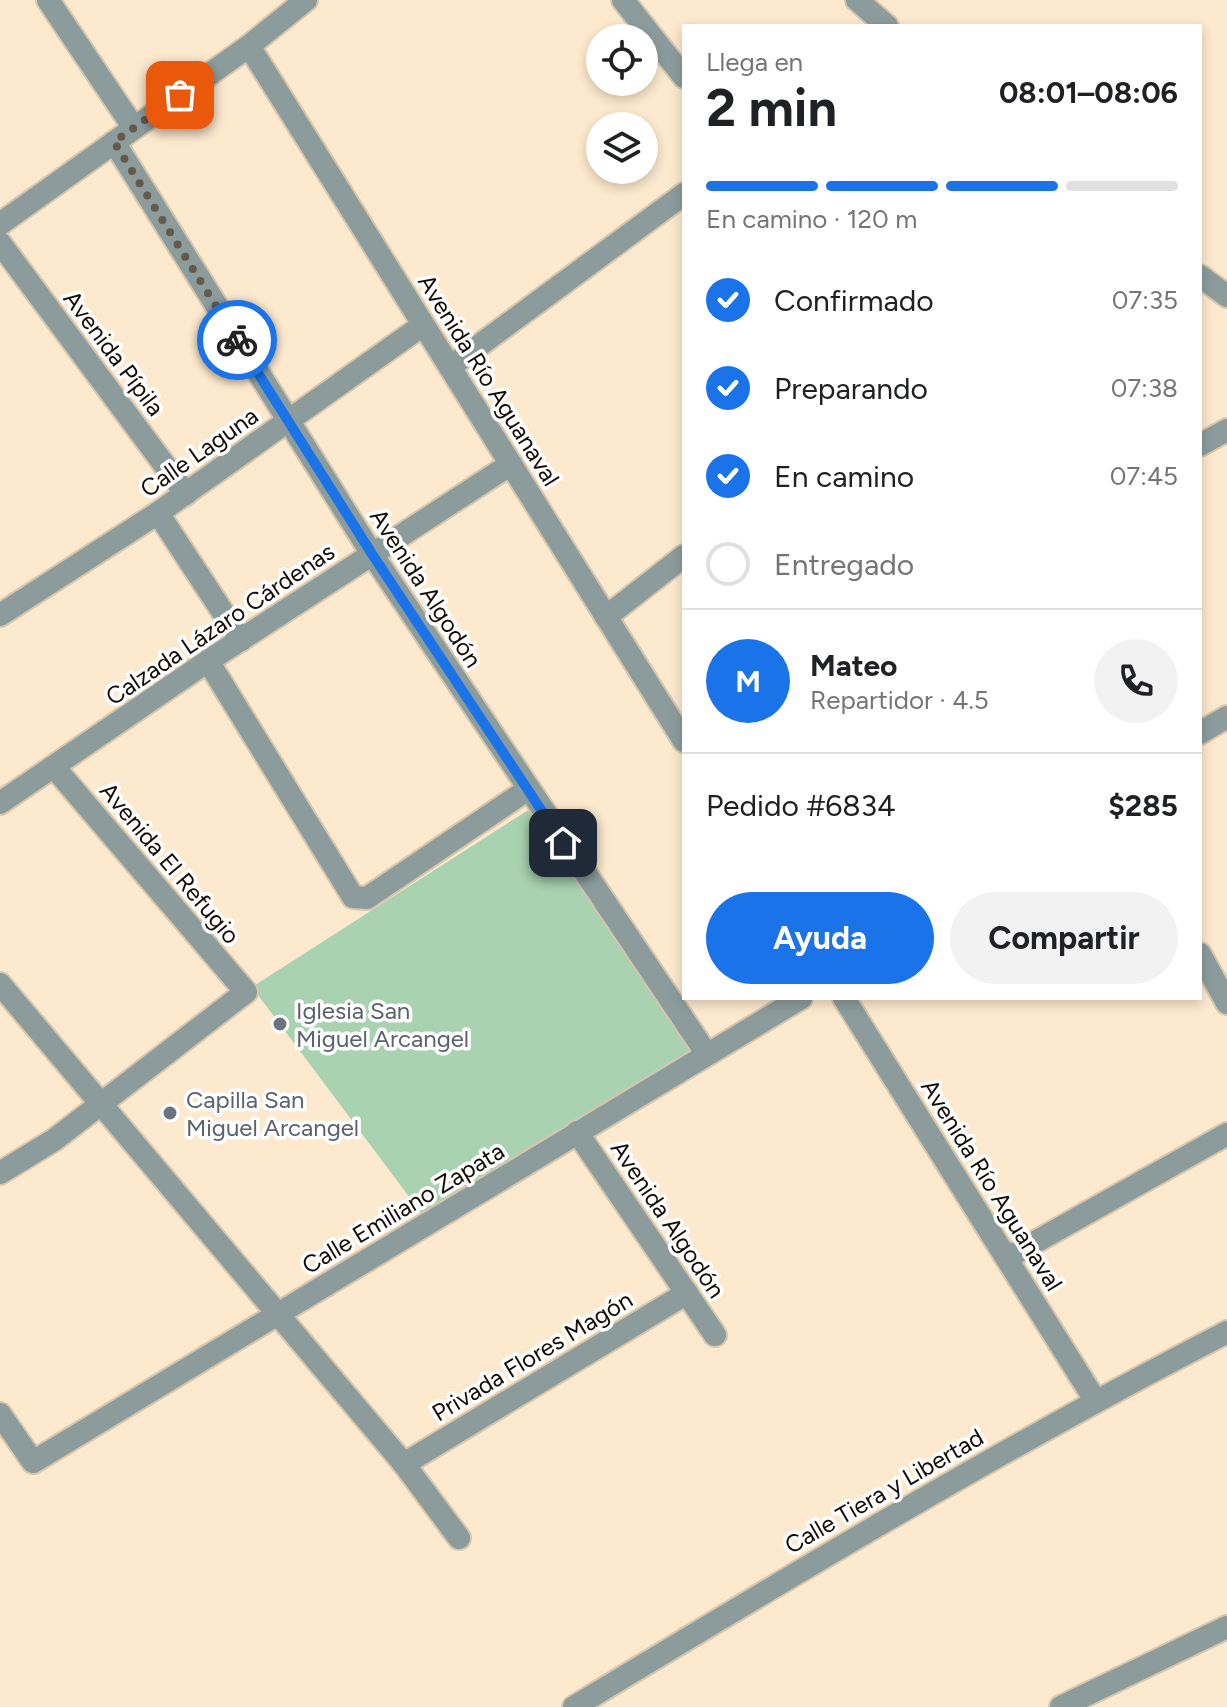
<!DOCTYPE html>
<html lang="es">
<head>
<meta charset="utf-8">
<style>
	body { margin:0; font-family:Figtree,sans-serif; background:#f2f2f2; color:#202124; height:100vh; display:flex; flex-direction:column; font-size:30px; white-space:nowrap }
	* { box-sizing:border-box; margin:0 }
	p { font-size:26px; color:#757577 }
	.icon { flex:none; width:44px; height:44px; fill:none; stroke:currentColor; stroke-width:2; stroke-linecap:round; stroke-linejoin:round }
	.map { position:relative; flex:1; overflow:hidden }
	.drawer { position:absolute; left:682px; top:24px; width:520px; height:976px; display:flex; flex-direction:column; background:#fff; border-radius:0px; box-shadow:0 4px 12px #0003 }
	.drawer>* { flex:none }
	.controls { position:absolute; left:586px; top:24px; display:grid; gap:16px }
	.controls a { display:grid; place-items:center; width:72px; height:72px; border-radius:50%; background:#fff; box-shadow:0 4px 12px #0003; font-size:40px }
	.pin { position:absolute; display:grid; place-items:center; width:68px; height:68px; color:#fff; margin:-34px; border-radius:16px; box-shadow:0 4px 12px #0006 }
	.courier { position:absolute; display:grid; place-items:center; width:80px; height:80px; margin:-40px; border:6px solid #1a73e8; border-radius:50%; background:#fff; color:#222; box-shadow:0 2px 10px #0007 }
	.summary em { font-style:normal; font-weight:700 }
	.summary div { display:flex; flex-direction:column-reverse }
	.summary { display:flex; align-items:center; justify-content:space-between; height:136px; padding:0 24px }
	h1 { font-size:52px; font-weight:700; line-height:60px }
	.bar { display:grid; grid-template-columns:repeat(4,1fr); gap:12px 8px; align-content:center; height:96px; padding:0 24px }
	.bar i { height:10px; border-radius:6px; background:#e0e0e0 }
	.bar .on { background:#1a73e8 }
	.bar p { grid-column:span 4 }
	.line { display:flex; align-items:center; gap:20px; padding:0 24px; border-top:2px solid #e0e0e0 }
	.line div { flex:1 }
	.round { display:grid; place-items:center; flex:none; width:84px; height:84px; border-radius:42px; background:#f2f2f2 }
	ol { padding:0 24px; list-style:none }
	li { display:flex; align-items:center; gap:24px; height:88px }
	li p { margin-inline-start:auto }
	li .icon { padding:8px; border-radius:50%; background:#1a73e8; color:#fff; stroke-width:4 }
	li:last-child { color:#757577 }
	li i { width:44px; height:44px; border:4px solid #e0e0e0; border-radius:50% }
	.primary-button { display:flex; gap:16px; margin-top:auto; padding:16px 24px }
	.primary-button a { flex:1; height:92px; border-radius:48px; background:#1a73e8; color:#fff; font-size:32px; font-weight:700; line-height:92px; text-align:center }
	.primary-button a+a { background:#f2f2f2; color:#202124 }
	.map>svg:first-child { display:block }
	.green { fill:#a8d2b0 }
	.lines { fill:none; stroke-linecap:round; stroke-linejoin:round }
	.minor-casing { stroke:#d7c6ae; stroke-width:26 }
	.minor { stroke:#8c9c9c; stroke-width:22 }
	.done { stroke:#64594b; stroke-width:8; stroke-dasharray:0 14.4 }
	.route { stroke:#1a73e8; stroke-width:10 }
	.worship-dot { fill:#6b7280; stroke:#fff; stroke-width:3 }
	.labels { text-anchor:middle; dominant-baseline:central; stroke-width:7; stroke-linejoin:round; paint-order:stroke }
	.street-label { font-size:24px; fill:#120c04; stroke:#fff }
	.worship-label { font-size:24px; fill:#5b616d; stroke:#fff; text-anchor:start }
</style>
</head>
<body>
<div class="map">
<svg width="1227" height="1707" viewBox="0 0 1227 1707">
	<rect width="100%" height="100%" fill="#fce9ce"/>
	<path class="green" d="M530 809 695 1051 422 1214 252 987Z"/>
	<g class="lines">
		<defs>
			<g id="minor">
				<path d="M48 0 134 128"/>
				<path d="M623 0 684 77"/>
				<path d="M857 0 887 26"/>
				<path d="M249 46 684 741"/>
				<path d="M114 142 372 554 706 1053"/>
				<path d="M0 224 249 46 306 0"/>
				<path d="M0 243 186 494"/>
				<path d="M1200 276 1227 296"/>
				<path d="M450 367 684 194"/>
				<path d="M1200 445 1227 430"/>
				<path d="M158 513 241 640"/>
				<path d="M0 615 158 513 423 325"/>
				<path d="M606 617 684 556"/>
				<path d="M208 661 353 897 367 898 527 790"/>
				<path d="M1200 733 1227 717"/>
				<path d="M0 803 208 661 511 464"/>
				<path d="M1200 954 1227 1003"/>
				<path d="M0 984 404 1464 459 1538"/>
				<path d="M844 998 1095 1400"/>
				<path d="M577 1132 715 1335"/>
				<path d="M0 1173 54 1140 246 992 54 767"/>
				<path d="M1007 1258 1227 1134"/>
				<path d="M0 1414 33 1462 801 998"/>
				<path d="M404 1464 687 1293"/>
				<path d="M574 1707C789 1577 1004 1447 1227 1332"/>
				<path d="M1061 1707 1227 1627"/>
			</g>
		</defs>
		<use href="#minor" class="minor-casing"/>
		<use href="#minor" class="minor"/>
	</g>
	<g class="lines">
		<path class="done" d="M180 95 114 142 237 340"/>
		<path class="route" d="M237 340 372 554 563 843"/>
	</g>
	<g class="worship-dot">
		<circle cx="280" cy="1024" r="8"/>
		<circle cx="170" cy="1113" r="8"/>
	</g>
	<g class="labels">
		<g class="street-label">
			<text transform="translate(114 353) rotate(53)">Avenida Pípila</text>
			<text transform="translate(489 380) rotate(58)">Avenida Río Aguanaval</text>
			<text transform="translate(199 452) rotate(-35)">Calle Laguna</text>
			<text transform="translate(426 588) rotate(57)">Avenida Algodón</text>
			<text transform="translate(220 624) rotate(-34)">Calzada Lázaro Cárdenas</text>
			<text transform="translate(170 863) rotate(50)">Avenida El Refugio</text>
			<text transform="translate(992 1185) rotate(58)">Avenida Río Aguanaval</text>
			<text transform="translate(403 1208) rotate(-31)">Calle Emiliano Zapata</text>
			<text transform="translate(668 1219) rotate(56)">Avenida Algodón</text>
			<text transform="translate(532 1356) rotate(-31)">Privada Flores Magón</text>
			<text transform="translate(884 1491) rotate(-30)">Calle Tiera y Libertad</text>
		</g>
		<g class="worship-label">
			<text x="296" y="1010">Iglesia San<tspan x="296" dy="28">Miguel Arcangel</tspan></text>
			<text x="186" y="1099">Capilla San<tspan x="186" dy="28">Miguel Arcangel</tspan></text>
		</g>
	</g>
</svg>
<div class="controls">
<a><svg class="icon" aria-label="locate" viewBox="0 0 24 24"><circle cx="12" cy="12" r="6"/><path d="M12 2v4M12 18v4M2 12h4M18 12h4"/></svg></a>
<a><svg class="icon" aria-label="layers" viewBox="0 0 24 24"><path d="M12 4l9 5-9 5-9-5zM3 14l9 5 9-5"/></svg></a>
</div>
<div class="pin" style="left:180px;top:95px;background:#ea580c"><svg class="icon" aria-label="bag" viewBox="0 0 24 24"><path d="M5 8h14l-1 12H6zM9 8a3 3 0 0 1 6 0"/></svg></div>
<div class="pin" style="left:563px;top:843px;background:#1f2937"><svg class="icon" aria-label="home" viewBox="0 0 24 24"><path d="M3 11l9-7 9 7M6 9v11h12V9"/></svg></div>
<div class="courier" style="left:237px;top:340px"><svg class="icon" aria-label="bike" viewBox="0 0 24 24"><circle cx="6" cy="16" r="4"/><circle cx="18" cy="16" r="4"/><path d="M6 16l4-8h5l3 8M10 8l3 8H6M13 5h3"/></svg></div>
<section class="drawer">
<div class="summary"><div><h1>2 min</h1><p>Llega en</p></div><em>08:01–08:06</em></div>
<div class="bar"><i class="on"></i><i class="on"></i><i class="on"></i><i></i><p>En camino · 120 m</p></div>
<ol>
<li><svg class="icon" aria-label="check" viewBox="0 0 24 24"><path d="M5 12l5 5 9-10"/></svg>Confirmado<p>07:35</p></li>
<li><svg class="icon" aria-label="check" viewBox="0 0 24 24"><path d="M5 12l5 5 9-10"/></svg>Preparando<p>07:38</p></li>
<li><svg class="icon" aria-label="check" viewBox="0 0 24 24"><path d="M5 12l5 5 9-10"/></svg>En camino<p>07:45</p></li>
<li><i></i>Entregado</li>
</ol>
<div class="line" style="height:144px"><b class="round" style="background:#1a73e8;color:#fff">M</b><div><b>Mateo</b><p>Repartidor · 4.5</p></div><a class="round"><svg class="icon" aria-label="phone" viewBox="0 0 24 24"><path d="M5 4h4l2 5-3 2q2 4 5 5l2-3 5 2v4C11 20 4 13 5 4z"/></svg></a></div>
<div class="line" style="height:104px"><div>Pedido #6834</div><b>$285</b></div>
<div class="primary-button"><a>Ayuda</a><a>Compartir</a></div>
</section>
</div>
</body>
</html>
